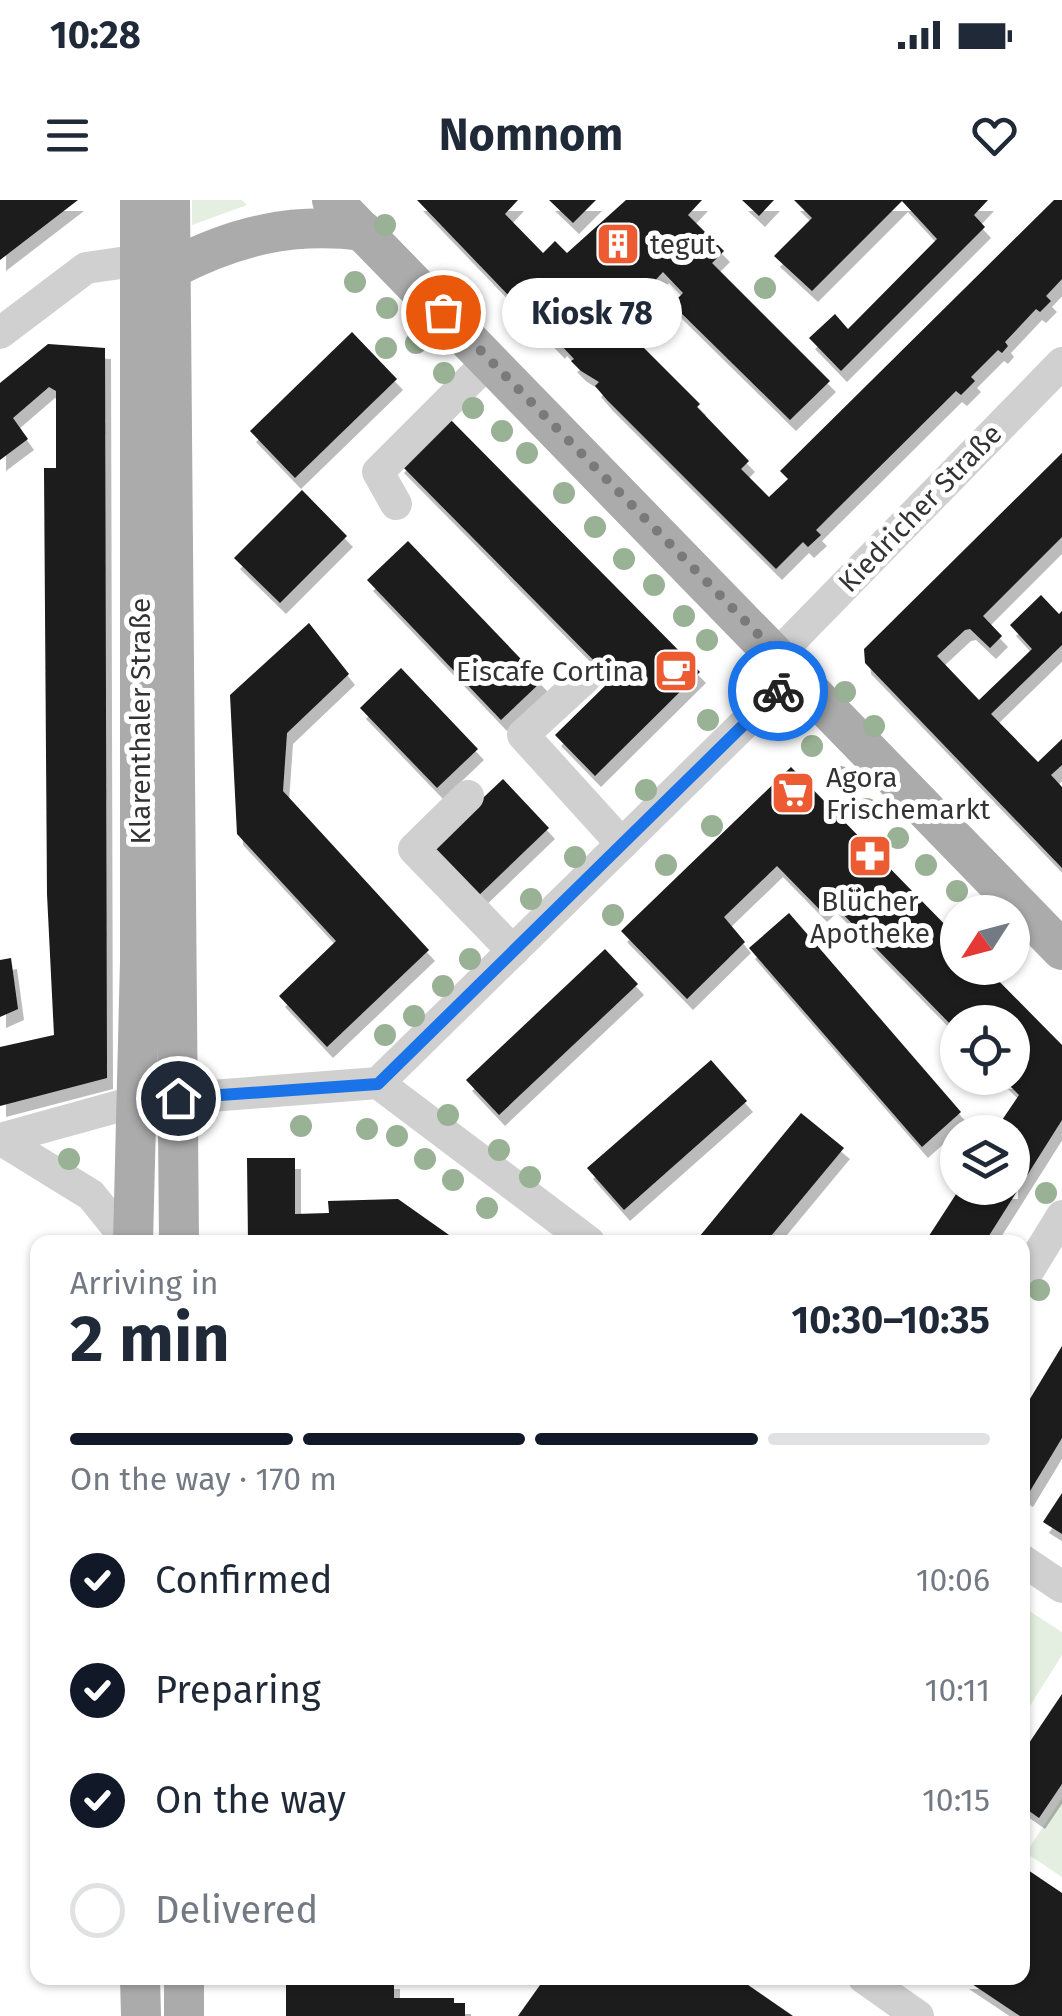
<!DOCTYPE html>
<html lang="en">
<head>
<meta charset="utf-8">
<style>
	body { margin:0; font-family:"Fira Sans",sans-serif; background:#f2f2f3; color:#1f2937; height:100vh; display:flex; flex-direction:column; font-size:38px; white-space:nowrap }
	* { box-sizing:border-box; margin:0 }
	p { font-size:32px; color:#747a83 }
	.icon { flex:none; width:55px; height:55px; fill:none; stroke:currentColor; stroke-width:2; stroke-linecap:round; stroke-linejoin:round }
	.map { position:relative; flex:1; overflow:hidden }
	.details { position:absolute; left:30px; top:1035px; width:1000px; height:750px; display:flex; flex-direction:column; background:#fff; border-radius:20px; box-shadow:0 2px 8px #0004 }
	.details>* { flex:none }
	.needle { width:65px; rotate:234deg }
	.tools { position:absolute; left:940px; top:695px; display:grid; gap:20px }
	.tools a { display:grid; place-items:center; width:90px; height:90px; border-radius:50%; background:#fff; box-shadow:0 2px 8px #0004; font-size:50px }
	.pin { position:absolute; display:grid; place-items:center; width:85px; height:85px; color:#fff; margin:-42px; border:5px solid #fff; border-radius:50%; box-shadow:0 2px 10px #0007 }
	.courier { position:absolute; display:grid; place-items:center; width:100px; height:100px; margin:-50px; border:8px solid #1a73e8; border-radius:50%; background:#fff; color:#222; box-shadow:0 2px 12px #0007 }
	.bubble { position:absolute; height:70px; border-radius:35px; background:#fff; box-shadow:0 2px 8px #0004; font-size:32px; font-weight:700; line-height:70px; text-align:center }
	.summary em { font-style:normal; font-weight:700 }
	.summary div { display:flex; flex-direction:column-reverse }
	.summary { display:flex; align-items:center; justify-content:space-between; height:170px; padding:0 40px }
	h1 { font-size:65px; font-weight:700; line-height:75px }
	.bar { display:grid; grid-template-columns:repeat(4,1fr); gap:15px 10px; align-content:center; height:120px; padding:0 40px }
	.bar i { height:12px; border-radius:8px; background:#e0e1e3 }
	.bar .current { background:#111827 }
	.bar p { grid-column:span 4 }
	ol { padding:0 40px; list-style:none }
	li { display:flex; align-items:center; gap:30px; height:110px }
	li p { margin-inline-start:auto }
	li .icon { padding:10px; border-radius:50%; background:#111827; color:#fff; stroke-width:4 }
	li:last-child { color:#747a83 }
	li i { width:55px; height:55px; border:5px solid #e0e1e3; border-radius:50% }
	.status { display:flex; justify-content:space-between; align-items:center; height:70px; padding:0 50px; background:#fff; direction:ltr }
	.status svg { height:28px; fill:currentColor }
	header { display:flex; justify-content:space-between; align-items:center; height:130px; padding:0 40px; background:#fff; font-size:45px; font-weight:700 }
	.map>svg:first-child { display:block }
	.green { fill:#e4efe1 }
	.building { fill:#1a1a1a; filter:url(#shadow) }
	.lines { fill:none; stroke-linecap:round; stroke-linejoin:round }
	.minor { stroke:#d0d0d0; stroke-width:32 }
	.major { stroke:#ababab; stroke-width:40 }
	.tree { fill:#99b194 }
	.done { stroke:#7a7a7a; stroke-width:10; stroke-dasharray:0 18 }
	.route { stroke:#1a73e8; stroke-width:12 }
	.labels { text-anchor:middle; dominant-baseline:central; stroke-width:10; stroke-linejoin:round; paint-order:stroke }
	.poi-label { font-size:28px; fill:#333; stroke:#fff; text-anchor:start }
	.street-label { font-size:28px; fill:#333; stroke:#fff }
</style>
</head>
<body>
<div class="status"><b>10:28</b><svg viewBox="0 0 49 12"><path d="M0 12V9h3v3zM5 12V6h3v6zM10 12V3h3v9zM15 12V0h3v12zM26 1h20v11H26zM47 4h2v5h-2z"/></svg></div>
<header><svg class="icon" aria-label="menu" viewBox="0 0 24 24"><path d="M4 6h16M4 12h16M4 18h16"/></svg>Nomnom<svg class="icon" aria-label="heart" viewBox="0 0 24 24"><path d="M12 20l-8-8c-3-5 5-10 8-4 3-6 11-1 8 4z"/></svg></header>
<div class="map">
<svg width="1062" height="1816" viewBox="0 0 1062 1816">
	<defs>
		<filter id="shadow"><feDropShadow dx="6" dy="11" stdDeviation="0" flood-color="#0004"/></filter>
	</defs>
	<rect width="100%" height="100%" fill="#fff"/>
	<g class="green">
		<path d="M192 0H242L247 5 192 25Z"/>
		<path d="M1023 1407 1062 1432V1455L1023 1517Z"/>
		<path d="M1062 1598V1677L1026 1653Z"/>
	</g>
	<g class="building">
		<path d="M0 0H78L0 60Z"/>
		<path d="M417 0H518L505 14 543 53 555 41 567 53 626 0H702L688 15 724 51 712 63 830 181 790 220 672 104 683 93 663 72 617 121 700 204 697 207 749 261 741 269 769 297 788 279 780 271 1054 0H1062V79L1046 96 1051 101 1040 112 1036 109 1005 142 1008 146 1002 153 998 150 971 177 975 181 961 195 956 191 828 318 816 330 821 335 808 347 803 342 776 369 607 200 595 186 599 182 581 171 571 161 574 159 561 145 559 148Z"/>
		<path d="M549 0H596L573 23Z"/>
		<path d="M742 0H774L759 16Z"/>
		<path d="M794 0H988L974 15 985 27 841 171 809 138 835 114 848 129 937 39 902 1 812 91 774 56 812 18Z"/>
		<path d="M352 132 397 179 295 278 250 231Z"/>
		<path d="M48 144 105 148 107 878 0 906V847L54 835 47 694 44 268H56V191L49 187 13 218 28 239 0 260V183Z"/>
		<path d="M446 215 700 472 595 576 555 535 612 479 398 262Z"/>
		<path d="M1062 253V337L983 416 1002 436 990 448 970 429 965 430 937 456 979 500 1032 449 1010 425 1041 395 1059 414 1062 411V445L991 514 1038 562 1062 539V565L1051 575 1062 587V668L865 463 864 449Z"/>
		<path d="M302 290 347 336 280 403 234 358Z"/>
		<path d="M408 341 542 481 501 520 367 380Z"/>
		<path d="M309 423 349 474 287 533 283 591 429 750 327 847 279 796 336 741 237 634 230 495Z"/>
		<path d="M401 468 478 549 437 588 360 508Z"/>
		<path d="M791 567 958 738V768H986L1062 845V920L985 1042H925L960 988H1012V932H994L1019 895 1002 878H1012V822H958V832L831 702 821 711 777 666 724 717 745 742 687 799 621 731Z"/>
		<path d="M503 579 549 628 475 699 428 650Z"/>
		<path d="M789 713 961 912 922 947 749 748Z"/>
		<path d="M605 749 638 784 499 915 466 880Z"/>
		<path d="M11 758 18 809 0 817V760Z"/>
		<path d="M711 860 747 901 624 1010 587 968Z"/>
		<path d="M801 913 844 948 766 1042H695Z"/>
		<path d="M247 958H295V1014L329 1013 328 1001 398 999 459 1042H248Z"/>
		<path d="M1062 1146V1238L1027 1296 1022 1293V1212Z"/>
		<path d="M1062 1293V1334L1043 1322Z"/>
		<path d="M1062 1494V1584L1039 1618 1022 1606V1543L1027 1546Z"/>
		<path d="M1022 1666 1062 1693V1816H1020L963 1778H1022Z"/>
		<path d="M286 1778H394V1798H454V1803H465V1816H286Z"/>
		<path d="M545 1778H738L793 1816H518Z"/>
	</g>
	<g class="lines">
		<g class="minor">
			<path d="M0 133 86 68 141 60"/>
			<path d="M396 304 378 272 490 160"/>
			<path d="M778 454 1062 163"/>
			<path d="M585 478 523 535 622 644"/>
			<path d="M468 596 414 649 513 751"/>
			<path d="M378 883 796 473"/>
			<path d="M0 939 134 902 378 883 589 1042"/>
			<path d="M0 939 91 995 129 1042"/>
			<path d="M1022 1081 1062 1016"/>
			<path d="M1022 1360 1062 1387"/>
			<path d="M864 1778 918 1816"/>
		</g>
		<g class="major">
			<path d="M170 0 179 1042"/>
			<path d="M332 0 1062 750"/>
			<path d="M171 69C234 36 292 22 363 31"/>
			<path d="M133 1042 140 761V0"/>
			<path d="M140 1778 141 1816"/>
			<path d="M184 1778V1816"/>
		</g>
	</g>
	<g class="tree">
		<circle cx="385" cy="25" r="11"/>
		<circle cx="355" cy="82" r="11"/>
		<circle cx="765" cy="88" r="11"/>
		<circle cx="387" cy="108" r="11"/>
		<circle cx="416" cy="143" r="11"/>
		<circle cx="386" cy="148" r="11"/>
		<circle cx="444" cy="173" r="11"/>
		<circle cx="473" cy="208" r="11"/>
		<circle cx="502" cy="231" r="11"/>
		<circle cx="527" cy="253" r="11"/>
		<circle cx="564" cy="293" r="11"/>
		<circle cx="595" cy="327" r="11"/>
		<circle cx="624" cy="359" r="11"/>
		<circle cx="654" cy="385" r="11"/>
		<circle cx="684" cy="416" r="11"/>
		<circle cx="707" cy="440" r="11"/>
		<circle cx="845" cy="492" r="11"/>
		<circle cx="708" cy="520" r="11"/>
		<circle cx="874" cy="526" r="11"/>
		<circle cx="812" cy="546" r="11"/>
		<circle cx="840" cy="577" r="11"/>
		<circle cx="646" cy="590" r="11"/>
		<circle cx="867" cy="609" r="11"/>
		<circle cx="712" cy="626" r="11"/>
		<circle cx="898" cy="638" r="11"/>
		<circle cx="575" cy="657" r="11"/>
		<circle cx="666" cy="665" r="11"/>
		<circle cx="926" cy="665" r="11"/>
		<circle cx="957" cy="691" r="11"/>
		<circle cx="531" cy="699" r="11"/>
		<circle cx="613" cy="715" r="11"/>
		<circle cx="470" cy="759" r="11"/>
		<circle cx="443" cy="786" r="11"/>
		<circle cx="414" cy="816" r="11"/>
		<circle cx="385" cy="835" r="11"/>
		<circle cx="448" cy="915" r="11"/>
		<circle cx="301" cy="926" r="11"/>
		<circle cx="367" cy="929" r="11"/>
		<circle cx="397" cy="936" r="11"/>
		<circle cx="499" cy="950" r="11"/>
		<circle cx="69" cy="959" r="11"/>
		<circle cx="425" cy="959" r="11"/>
		<circle cx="530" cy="977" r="11"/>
		<circle cx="453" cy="980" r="11"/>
		<circle cx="1046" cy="993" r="11"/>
		<circle cx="487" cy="1008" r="11"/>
		<circle cx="1039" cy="1090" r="11"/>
	</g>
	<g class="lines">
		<path class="done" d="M443 112 796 473 778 491"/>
		<path class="route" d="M178 898 378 884 778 491"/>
	</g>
	<defs>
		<symbol id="building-square" viewBox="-11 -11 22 22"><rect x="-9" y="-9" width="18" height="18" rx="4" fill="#ec5b32" stroke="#fff"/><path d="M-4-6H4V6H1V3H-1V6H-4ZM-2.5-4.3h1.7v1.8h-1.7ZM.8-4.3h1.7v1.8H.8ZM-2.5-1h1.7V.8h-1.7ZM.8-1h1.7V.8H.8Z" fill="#fff"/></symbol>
		<symbol id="cafe-square" viewBox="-11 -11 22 22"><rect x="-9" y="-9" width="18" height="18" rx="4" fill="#ec5b32" stroke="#fff"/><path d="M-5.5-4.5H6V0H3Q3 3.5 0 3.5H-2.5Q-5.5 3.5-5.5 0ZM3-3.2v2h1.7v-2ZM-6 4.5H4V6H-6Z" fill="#fff"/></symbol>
		<symbol id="supermarket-square" viewBox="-11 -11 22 22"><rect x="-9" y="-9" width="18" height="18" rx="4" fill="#ec5b32" stroke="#fff"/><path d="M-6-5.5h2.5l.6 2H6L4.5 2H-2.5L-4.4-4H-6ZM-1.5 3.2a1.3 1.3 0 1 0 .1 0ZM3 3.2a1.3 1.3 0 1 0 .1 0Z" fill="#fff"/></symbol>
		<symbol id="pharmacy-square" viewBox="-11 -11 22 22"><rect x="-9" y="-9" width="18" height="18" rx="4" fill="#ec5b32" stroke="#fff"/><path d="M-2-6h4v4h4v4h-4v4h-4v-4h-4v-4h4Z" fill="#fff"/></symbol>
	</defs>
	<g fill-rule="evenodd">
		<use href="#building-square" x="593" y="19" width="50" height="50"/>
		<use href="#cafe-square" x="651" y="446" width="50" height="50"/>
		<use href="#supermarket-square" x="768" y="568" width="50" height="50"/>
		<use href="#pharmacy-square" x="845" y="631" width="50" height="50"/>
	</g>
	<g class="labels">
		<g class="poi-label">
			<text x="650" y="44">tegut</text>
			<text x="644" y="471" text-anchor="end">Eiscafe Cortina</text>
			<text x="826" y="577">Agora<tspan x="826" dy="32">Frischemarkt</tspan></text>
			<text x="870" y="701" text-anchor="middle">Blücher<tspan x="870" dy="32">Apotheke</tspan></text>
		</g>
		<g class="street-label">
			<text transform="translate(920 308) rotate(-46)">Kiedricher Straße</text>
			<text transform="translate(140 521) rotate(-90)">Klarenthaler Straße</text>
		</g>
	</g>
</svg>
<div class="tools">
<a><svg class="needle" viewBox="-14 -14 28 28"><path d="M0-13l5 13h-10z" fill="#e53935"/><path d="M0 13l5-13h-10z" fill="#747a83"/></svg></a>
<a><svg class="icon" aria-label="locate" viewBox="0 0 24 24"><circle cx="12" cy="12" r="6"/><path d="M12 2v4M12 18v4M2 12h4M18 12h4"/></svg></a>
<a><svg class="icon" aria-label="layers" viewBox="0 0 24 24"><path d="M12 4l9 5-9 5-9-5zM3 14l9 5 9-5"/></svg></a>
</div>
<div class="pin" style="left:443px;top:112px;background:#ea580c"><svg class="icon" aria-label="bag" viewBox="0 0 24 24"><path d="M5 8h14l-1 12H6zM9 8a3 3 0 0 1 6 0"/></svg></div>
<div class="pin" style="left:178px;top:898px;background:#1f2937"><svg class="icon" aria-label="home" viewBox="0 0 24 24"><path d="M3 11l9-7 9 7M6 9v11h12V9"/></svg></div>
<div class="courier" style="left:778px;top:491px"><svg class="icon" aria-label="bike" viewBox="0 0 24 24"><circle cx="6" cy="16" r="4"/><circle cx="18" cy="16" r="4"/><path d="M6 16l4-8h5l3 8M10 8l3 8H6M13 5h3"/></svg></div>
<div class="bubble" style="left:502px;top:78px;width:180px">Kiosk 78</div>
<section class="details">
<div class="summary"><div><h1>2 min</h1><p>Arriving in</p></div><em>10:30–10:35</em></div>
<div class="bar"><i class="current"></i><i class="current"></i><i class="current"></i><i></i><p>On the way · 170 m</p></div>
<ol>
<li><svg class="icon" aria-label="check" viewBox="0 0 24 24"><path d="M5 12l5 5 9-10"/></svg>Confirmed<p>10:06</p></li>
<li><svg class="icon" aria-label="check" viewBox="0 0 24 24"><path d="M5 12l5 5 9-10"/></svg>Preparing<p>10:11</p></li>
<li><svg class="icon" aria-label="check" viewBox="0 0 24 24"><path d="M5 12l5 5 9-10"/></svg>On the way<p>10:15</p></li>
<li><i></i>Delivered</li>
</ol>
</section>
</div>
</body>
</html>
